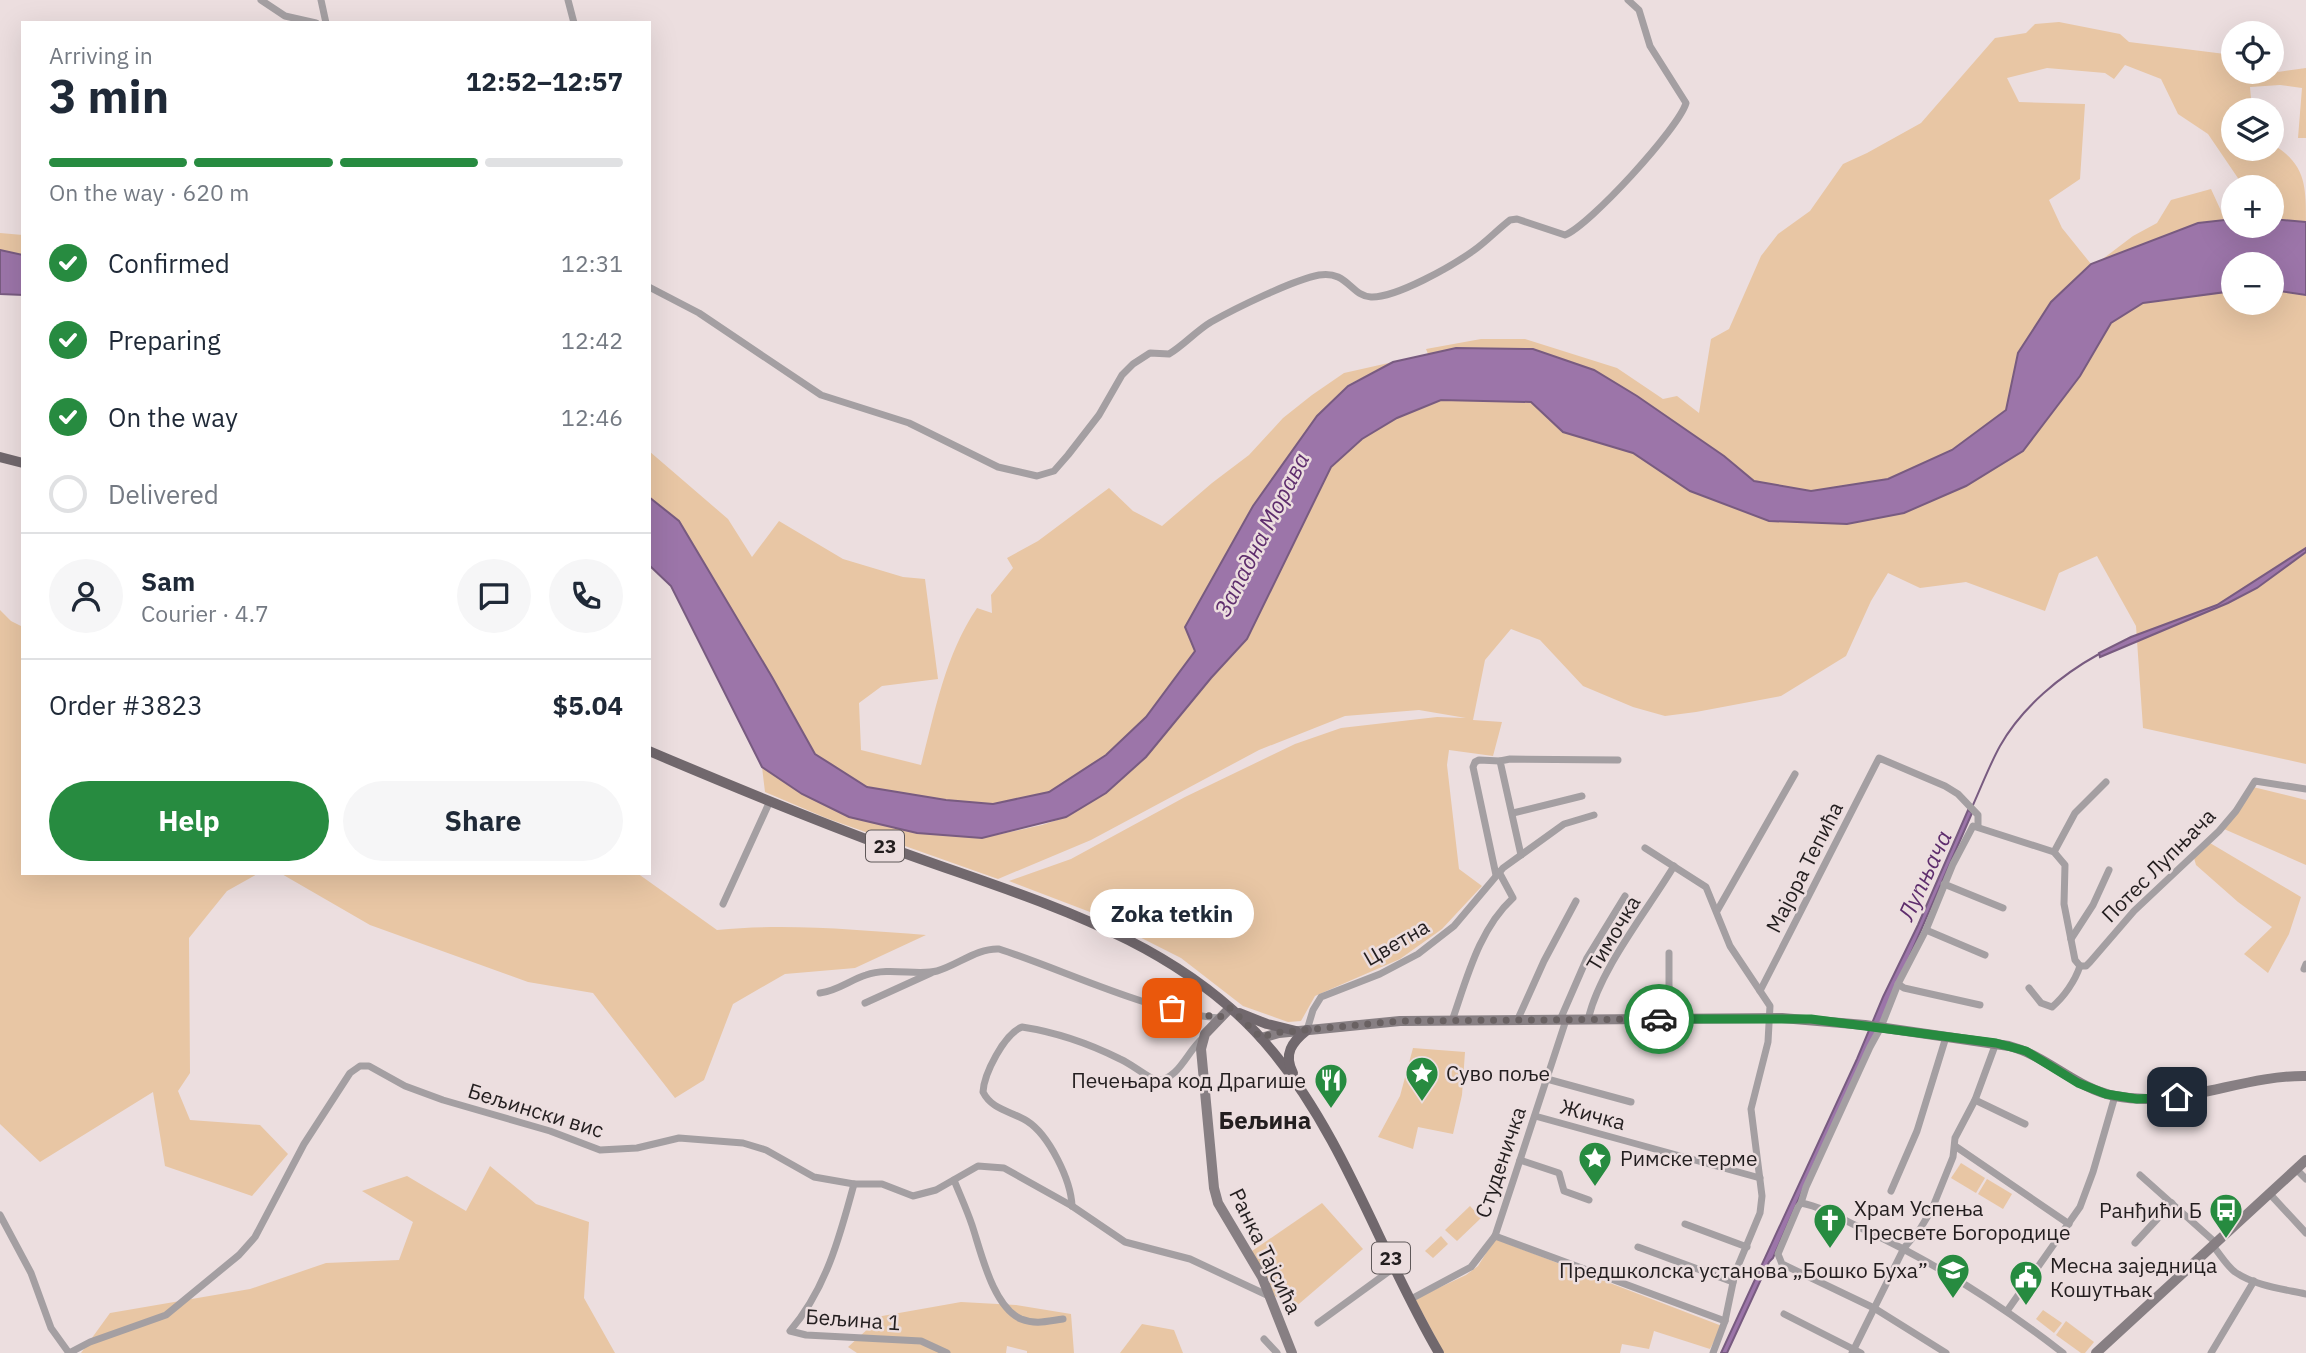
<!DOCTYPE html>
<html lang="en">
<head>
<meta charset="utf-8">
<style>
	body { margin:0; font-family:"IBM Plex Sans",sans-serif; background:#f6f6f7; color:#1f2937; height:100vh; display:flex; flex-direction:column; font-size:26px; white-space:nowrap }
	* { box-sizing:border-box; margin:0 }
	p { font-size:23px; color:#747a83 }
	.icon { flex:none; width:38px; height:38px; fill:none; stroke:currentColor; stroke-width:2; stroke-linecap:round; stroke-linejoin:round }
	.map { position:relative; flex:1; overflow:hidden }
	.panel { position:absolute; left:21px; top:21px; width:630px; height:854px; display:flex; flex-direction:column; background:#fff; border-radius:0px; box-shadow:0 7px 28px #0002 }
	.panel>* { flex:none }
	.fabs { position:absolute; left:2221px; top:21px; display:grid; gap:14px }
	.fabs a { display:grid; place-items:center; width:63px; height:63px; border-radius:50%; background:#fff; box-shadow:0 7px 28px #0002; font-size:35px }
	.pin { position:absolute; display:grid; place-items:center; width:60px; height:60px; color:#fff; margin:-30px; border-radius:14px; box-shadow:0 4px 10px #0006 }
	.courier { position:absolute; display:grid; place-items:center; width:70px; height:70px; margin:-35px; border:5px solid #278b40; border-radius:50%; background:#fff; color:#222; box-shadow:0 2px 9px #0007 }
	.bubble { position:absolute; height:49px; border-radius:24px; background:#fff; box-shadow:0 7px 28px #0002; font-size:23px; font-weight:800; line-height:49px; text-align:center }
	.head em { font-style:normal; font-weight:800 }
	.head div { display:flex; flex-direction:column-reverse }
	.head { display:flex; align-items:center; justify-content:space-between; height:119px; padding:0 28px }
	h1 { font-size:46px; font-weight:800; line-height:52px }
	.bar { display:grid; grid-template-columns:repeat(4,1fr); gap:10px 7px; align-content:center; height:84px; padding:0 28px }
	.bar i { height:9px; border-radius:5px; background:#e0e1e3 }
	.bar .selected { background:#278b40 }
	.bar p { grid-column:span 4 }
	.line { display:flex; align-items:center; gap:18px; padding:0 28px; border-top:2px solid #e0e1e3 }
	.line div { flex:1 }
	.round { display:grid; place-items:center; flex:none; width:74px; height:74px; border-radius:37px; background:#f6f6f7 }
	ol { padding:0 28px; list-style:none }
	li { display:flex; align-items:center; gap:21px; height:77px }
	li p { margin-inline-start:auto }
	li .icon { padding:7px; border-radius:50%; background:#278b40; color:#fff; stroke-width:4 }
	li:last-child { color:#747a83 }
	li i { width:38px; height:38px; border:4px solid #e0e1e3; border-radius:50% }
	.cta { display:flex; gap:14px; margin-top:auto; padding:14px 28px }
	.cta a { flex:1; height:80px; border-radius:42px; background:#278b40; color:#fff; font-size:28px; font-weight:800; line-height:80px; text-align:center }
	.cta a+a { background:#f6f6f7; color:#1f2937 }
	.map>svg:first-child { display:block }
	.green { fill:#e8c6a4 }
	.water { fill:#9c75a9; stroke:#785b80; stroke-width:2 }
	.lines { fill:none; stroke-linecap:round; stroke-linejoin:round }
	.stream { stroke:#785b80; stroke-width:2 }
	.street { stroke:#a49fa2; stroke-width:7 }
	.secondary { stroke:#877f83; stroke-width:10 }
	.primary { stroke:#71686d; stroke-width:10 }
	.done { stroke:#696162; stroke-width:7; stroke-dasharray:0 12.6 }
	.route { stroke:#278b40; stroke-width:9 }
	.labels { text-anchor:middle; dominant-baseline:central; stroke-width:5; stroke-linejoin:round; paint-order:stroke }
	.shield { fill:#ecdedf; stroke:#5f5859; stroke-width:2 }
	.shield-label { font-size:19px; font-weight:bold; fill:#231e1f }
	.street-label { font-size:21px; fill:#231e1f; stroke:#ecdedf }
	.poi-label { font-size:21px; fill:#231e1f; stroke:#ecdedf; text-anchor:start }
	.water-label { font-size:23px; font-style:italic; fill:#5e2d6d; stroke:#ecdedf }
	.quarter-label { font-size:24px; font-weight:bold; fill:#231e1f; stroke:#ecdedf }
</style>
</head>
<body>
<div class="map">
<svg width="2306" height="1353" viewBox="0 0 2306 1353">
	<rect width="100%" height="100%" fill="#ecdedf"/>
	<g class="green">
		<path d="M2059 22 2120 34 2129 42 2233 55V72H2272V60H2275L2278 72 2306 68V138H2298L2302 88 2280 85 2250 87 2252 110H2233V149H2272V144C2306 164 2306 186 2306 222L2272 219V187H2244L2208 134 2178 114 2161 79 2125 65 2114 79 2105 73 2047 68 2007 78 2019 102 2085 104 2080 179 2049 200 2062 228 2091 264 2051 302 2018 353 2006 410 1952 450 1888 479 1811 491 1754 481 1724 456 1637 396 1593 370 1456 348 1428 354 1426 349 1481 339H1525L1617 368 1663 399 1677 396 1699 413 1711 339 1729 329 1761 256 1778 234 1810 211 1843 164 1867 153 1921 123 1995 38 2026 33 2035 24Z"/>
		<path d="M2211 189 2222 213 2233 212V219L2198 223 2100 261 2133 236 2157 223 2171 200Z"/>
		<path d="M0 233 23 235V255L0 250Z"/>
		<path d="M2272 290 2306 295V764L2143 728 2136 626 2097 556 2059 573 2045 611 1966 582 1920 588 1888 573 1871 601 1846 656 1781 696 1696 712 1665 716 1633 707 1583 686 1540 640 1511 629 1485 660 1473 720 1502 722 1493 756 1449 750 1447 765 1459 869 1482 886 1442 929 1400 959 1315 996 1301 1021 1288 1022 1243 1006 1181 958 1090 912 1009 881 1071 859 1185 797 1295 744 1341 728 1437 717 1466 718 1419 710 1345 716 1259 750 1091 840 998 879 826 818 765 792 762 767 802 794 849 817 917 833 982 838 1042 825 1066 817 1106 793 1146 757 1211 678 1247 639 1331 467 1362 439 1397 418 1441 400 1531 402 1563 432 1634 453 1690 491 1769 521 1996 467 2023 451 2080 376 2111 323 2143 302 2233 291V303H2272Z"/>
		<path d="M1393 362 1348 385 1317 416 1253 506 1186 626 1196 651 1146 717 1106 756 1049 792 993 804 946 800 864 786 815 754 772 677 679 521 649 497V451L728 519 752 557 779 521 843 559 903 577 925 579 938 679 882 686 859 703 861 750 921 765C935 712 945 655 977 608L992 613 991 595 1013 568 1007 558 1038 541 1109 488 1133 511 1162 526 1212 483 1249 455 1283 418 1312 395 1344 373Z"/>
		<path d="M0 610 11 621 23 627V873H259L227 891 189 938 190 1073 178 1091 190 1120 260 1125 288 1154 252 1196 165 1166 153 1092 40 1162 0 1124Z"/>
		<path d="M2253 787 2306 800V865L2224 829Z"/>
		<path d="M2210 843 2301 897 2289 934 2268 973 2244 954 2272 927 2238 902 2196 865 2194 858Z"/>
		<path d="M280 873H637L717 930C787 923 856 930 926 935L855 968 785 974 733 1004 704 1080 675 1098 593 993 528 982 370 925Z"/>
		<path d="M1413 1048 1465 1052 1462 1095 1453 1134 1418 1127 1413 1149 1378 1137 1400 1096Z"/>
		<path d="M1961 1163 1985 1178 1976 1193 1951 1178Z"/>
		<path d="M490 1166 536 1204 589 1222 584 1298 615 1353H81L110 1313 250 1289 326 1263 399 1260 413 1222 362 1191 407 1176 466 1211Z"/>
		<path d="M1987 1179 2012 1194 2003 1209 1978 1194Z"/>
		<path d="M1322 1203 1363 1249 1293 1309 1275 1296 1252 1251Z"/>
		<path d="M1470 1206 1481 1218 1457 1241 1445 1230Z"/>
		<path d="M1441 1236 1448 1244 1433 1258 1425 1251Z"/>
		<path d="M1495 1239 1722 1326 1710 1349 1654 1331 1649 1349 1622 1344 1620 1353H1444L1415 1299 1466 1275 1478 1266Z"/>
		<path d="M961 1302 1016 1305 1071 1314 1074 1353H1027V1351L1007 1346 1006 1353H857L848 1347 882 1316Z"/>
		<path d="M2043 1310 2062 1323 2054 1333 2036 1319Z"/>
		<path d="M2066 1321 2094 1342 2085 1353H2081L2056 1335Z"/>
		<path d="M1142 1324 1174 1330 1183 1353H1120Z"/>
	</g>
	<g class="water">
		<path d="M2233 219V226H2272V219L2306 222V295L2272 290V264H2233V291L2143 303 2111 323 2080 376 2023 451 1966 486 1904 513 1847 524 1769 521 1690 491 1633 453 1563 432 1531 402 1441 400 1397 418 1362 439 1331 467 1247 639 1211 678 1146 757 1106 793 1066 817 982 838 917 833 849 817 802 794 762 767 671 586 649 565V497L679 521 772 677 815 754 867 787 946 800 993 804 1049 792 1106 755 1146 717 1195 651 1185 627 1253 506 1317 416 1348 386 1393 362 1456 348 1533 349 1594 370 1637 396 1724 456 1754 481 1811 491 1888 479 1952 450 2006 410 2018 353 2051 302 2091 264 2198 223Z"/>
		<path d="M0 250 23 255V295L0 294Z"/>
		<path d="M2306 548V552L2257 588 2228 603 2100 657 2099 653 2131 637 2217 605Z"/>
		<path d="M1968 810 1972 813 1878 1029 1815 1162 1773 1258 1769 1262 1727 1353H1721L1857 1059 1883 997 1918 925Z"/>
	</g>
	<g class="lines">
		<path class="stream" d="M1973 805C1982 785 1990 764 2000 746 2022 707 2061 675 2099 654"/>
		<g class="street">
			<path d="M261 0 285 16 316 23"/>
			<path d="M321 0 326 23"/>
			<path d="M568 0 574 23"/>
			<path d="M649 287 699 313 821 395 909 423 998 467 1037 476 1054 471 1068 455 1099 415 1122 375 1133 364 1150 353 1169 354C1184 345 1196 331 1211 322 1236 308 1293 280 1319 275 1347 270 1351 296 1371 297 1396 298 1452 266 1473 251 1486 242 1497 230 1510 220L1517 219 1565 235C1589 226 1679 128 1686 103L1650 46 1639 10 1628 0"/>
			<path d="M1513 813 1582 796"/>
			<path d="M1645 848 1706 887 1730 946 1770 1006 1768 1042 1751 1109 1762 1196 1760 1213 1735 1273 1725 1321 1713 1353"/>
			<path d="M2054 852 2075 813 2106 782"/>
			<path d="M1521 855 1500 761 1510 759 1618 760"/>
			<path d="M1496 875 1473 767 1475 762 1479 760 1500 761"/>
			<path d="M1944 884 2003 908"/>
			<path d="M723 904 770 801"/>
			<path d="M1717 911 1795 774"/>
			<path d="M1926 930 1985 955"/>
			<path d="M2071 939 2093 905 2109 870"/>
			<path d="M1669 953V1019"/>
			<path d="M2080 966H2086L2090 962 2134 911 2219 831 2236 811 2255 781 2306 789"/>
			<path d="M2304 969 2306 964"/>
			<path d="M1898 984 1904 988 1980 1005"/>
			<path d="M1760 991 1879 758 1945 786 1958 794 1978 815V826"/>
			<path d="M820 993C837 991 850 980 866 975 889 967 918 976 937 971 958 965 977 948 999 949 1067 971 1148 1012 1219 1018"/>
			<path d="M865 1003 931 973"/>
			<path d="M1560 1020 1587 958 1625 896"/>
			<path d="M1588 1020C1599 970 1647 911 1674 866"/>
			<path d="M1452 1021C1467 978 1479 929 1513 898L1499 872"/>
			<path d="M1517 1021 1544 961 1576 901"/>
			<path d="M1307 1030 1313 1010 1321 997 1380 974 1418 954 1454 926 1503 868 1564 824 1594 815"/>
			<path d="M1547 1079 1631 1102"/>
			<path d="M1975 1100 2025 1124"/>
			<path d="M1535 1116 1760 1178"/>
			<path d="M1955 1146 2069 1224"/>
			<path d="M1520 1160 1559 1173 1564 1191 1589 1200"/>
			<path d="M2296 1169 2306 1179"/>
			<path d="M2140 1175 2216 1243"/>
			<path d="M954 1180C960 1195 967 1210 972 1225 981 1252 993 1307 1021 1319 1036 1325 1048 1321 1063 1319"/>
			<path d="M854 1184C840 1236 826 1289 790 1331L806 1335 921 1341 947 1353"/>
			<path d="M1891 1191 1917 1131 1946 1037"/>
			<path d="M2269 1193 2306 1233"/>
			<path d="M1801 1203C1822 1207 1842 1219 1861 1228 1934 1262 2000 1304 2063 1353"/>
			<path d="M1072 1206C1071 1180 1049 1135 1027 1121 1011 1111 992 1110 983 1092 984 1074 1004 1034 1022 1027 1055 1032 1090 1044 1120 1059 1133 1065 1144 1075 1157 1081 1180 1078 1187 1051 1203 1038"/>
			<path d="M0 1215 31 1273 51 1328 69 1353"/>
			<path d="M1685 1224 1747 1247"/>
			<path d="M1495 1236 1725 1321"/>
			<path d="M1495 1236 1566 1020"/>
			<path d="M2135 1243 2172 1203"/>
			<path d="M2213 1246C2220 1254 2226 1265 2235 1272 2255 1286 2283 1289 2306 1294"/>
			<path d="M1638 1247 1733 1282"/>
			<path d="M1411 1299 1471 1267 1495 1236"/>
			<path d="M2007 1311 2080 1207 2093 1172 2115 1096"/>
			<path d="M1784 1314 1861 1353"/>
			<path d="M1318 1323 1395 1267"/>
			<path d="M1264 1339 1277 1353"/>
			<path d="M69 1353 90 1342 166 1315 239 1255 255 1237 304 1144 350 1073 360 1066H369L405 1086 443 1100 550 1131 600 1150 637 1148 679 1138 743 1143 766 1150 814 1177 854 1184H882L913 1196 936 1190 978 1166 1004 1168 1072 1206 1125 1242 1190 1259 1269 1296"/>
			<path d="M1852 1353 1904 1248 1920 1229 1932 1209 1953 1157 1955 1138 1975 1100 1996 1043"/>
			<path d="M1946 1353 1874 1308 1782 1264 1778 1254 1798 1207 1801 1203 1806 1187 1870 1047 1881 1027 1898 984 1926 930 1953 864 1973 826 2054 852 2065 865 2064 904 2075 960 2080 966C2075 981 2064 997 2052 1007L2041 1003 2029 988"/>
			<path d="M2211 1353 2254 1281"/>
		</g>
		<g class="secondary">
			<path d="M1230 1008 1205 1034 1201 1049 1214 1188 1218 1203 1262 1277 1292 1353"/>
			<path d="M1261 1038 1279 1033 1400 1021 1782 1018 1865 1025 2009 1046C2048 1056 2075 1088 2115 1096 2181 1109 2241 1075 2306 1076"/>
			<path d="M2096 1353 2306 1160"/>
		</g>
		<g class="primary">
			<path d="M0 457 23 463"/>
			<path d="M649 751C729 785 809 818 890 848 1025 898 1178 935 1273 1052 1346 1141 1381 1255 1439 1353"/>
			<path d="M1239 1013 1267 1024 1296 1031"/>
			<path d="M1293 1073C1283 1054 1292 1042 1307 1030"/>
		</g>
	</g>
	<g class="lines">
		<path class="done" d="M1172 1008 1219 1018 1230 1008 1261 1038 1273 1033 1400 1021 1659 1019"/>
		<path class="route" d="M1659 1019H1811L1996 1043 2026 1051 2078 1083 2106 1094 2137 1099 2177 1097"/>
	</g>
	<defs>
		<symbol id="sight-pin" viewBox="-11 -11 22 30"><path d="M0 17L-7.5 6A9.5 9.5 0 1 1 7.5 6Z" fill="#278b40" stroke="#ecdedf"/><path d="M0-6L1.8-2.2L6-1.7L2.9 1.2L3.7 5.4L0 3.3L-3.7 5.4L-2.9 1.2L-6-1.7L-1.8-2.2Z" fill="#fff"/></symbol>
		<symbol id="restaurant-pin" viewBox="-11 -11 22 30"><path d="M0 17L-7.5 6A9.5 9.5 0 1 1 7.5 6Z" fill="#278b40" stroke="#ecdedf"/><path d="M-5-6h1v4h1v-4h1v4h1v-4h1v5L-1.5 .5V6h-2V.5L-5-1ZM5-6V6H3V1.5H1.5Q1.5-4 5-6Z" fill="#fff"/></symbol>
		<symbol id="bus-pin" viewBox="-11 -11 22 30"><path d="M0 17L-7.5 6A9.5 9.5 0 1 1 7.5 6Z" fill="#278b40" stroke="#ecdedf"/><path d="M-5-6H5V4H4V6H2V4H-2V6H-4V4H-5ZM-3.5-4V0h7V-4ZM-3.5 1.2v1.5H-2V1.2ZM2 1.2v1.5H3.5V1.2Z" fill="#fff"/></symbol>
		<symbol id="church-pin" viewBox="-11 -11 22 30"><path d="M0 17L-7.5 6A9.5 9.5 0 1 1 7.5 6Z" fill="#278b40" stroke="#ecdedf"/><path d="M-1.2-6h2.4v3.5h3.3v2.4h-3.3V6h-2.4V-.1h-3.3v-2.4h3.3Z" fill="#fff"/></symbol>
		<symbol id="school-pin" viewBox="-11 -11 22 30"><path d="M0 17L-7.5 6A9.5 9.5 0 1 1 7.5 6Z" fill="#278b40" stroke="#ecdedf"/><path d="M0-5L7-2L0 1L-7-2ZM-4 1L0 2.5L4 1V4Q0 6-4 4Z" fill="#fff"/></symbol>
		<symbol id="civic-pin" viewBox="-11 -11 22 30"><path d="M0 17L-7.5 6A9.5 9.5 0 1 1 7.5 6Z" fill="#278b40" stroke="#ecdedf"/><path d="M-.6-6.5H3V-4.5H.6V-3L4-1V1h2V6H-6V1h2V-1L-.6-3ZM-1.2 2.5V6h2.4V2.5Z" fill="#fff"/></symbol>
	</defs>
	<g fill-rule="evenodd">
		<use href="#sight-pin" x="1403" y="1054" width="38" height="52"/>
		<use href="#restaurant-pin" x="1312" y="1061" width="38" height="52"/>
		<use href="#sight-pin" x="1576" y="1139" width="38" height="52"/>
		<use href="#bus-pin" x="2207" y="1191" width="38" height="52"/>
		<use href="#church-pin" x="1811" y="1201" width="38" height="52"/>
		<use href="#school-pin" x="1934" y="1251" width="38" height="52"/>
		<use href="#civic-pin" x="2007" y="1258" width="38" height="52"/>
	</g>
	<g class="labels">
		<g class="shield">
			<rect x="866" y="830.5" width="38" height="31" rx="5"/>
			<rect x="1372" y="1242.5" width="38" height="31" rx="5"/>
		</g>
		<g class="shield-label">
			<text x="885" y="846">23</text>
			<text x="1391" y="1258">23</text>
		</g>
		<g class="street-label">
			<text transform="translate(2158 865) rotate(-45)">Потес Лупњача</text>
			<text transform="translate(1804 867) rotate(-63)">Мајора Тепића</text>
			<text transform="translate(1613 933) rotate(-59)">Тимочка</text>
			<text transform="translate(1396 942) rotate(-30)">Цветна</text>
			<text transform="translate(536 1110) rotate(17)">Бељински вис</text>
			<text transform="translate(1593 1114) rotate(15)">Жичка</text>
			<text transform="translate(1500 1162) rotate(-71)">Студеничка</text>
			<text transform="translate(1266 1251) rotate(64)">Ранка Тајсића</text>
			<text transform="translate(853 1319) rotate(4)">Бељина 1</text>
		</g>
		<g class="poi-label">
			<text x="1446" y="1073">Суво поље</text>
			<text x="1306" y="1080" text-anchor="end">Печењара код Драгише</text>
			<text x="1620" y="1158">Римске терме</text>
			<text x="1854" y="1208">Храм Успења<tspan x="1854" dy="24">Пресвете Богородице</tspan></text>
			<text x="2202" y="1210" text-anchor="end">Ранђићи Б</text>
			<text x="2050" y="1265">Месна заједница<tspan x="2050" dy="24">Кошутњак</tspan></text>
			<text x="1928" y="1270" text-anchor="end">Предшколска установа „Бошко Буха”</text>
		</g>
		<g class="water-label">
			<text transform="translate(1261 534) rotate(-63)">Западна Морава</text>
			<text transform="translate(1924 875) rotate(-65)">Лупњача</text>
		</g>
		<g class="quarter-label">
			<text x="1265" y="1120">Бељина</text>
		</g>
	</g>
</svg>
<div class="fabs">
<a><svg class="icon" aria-label="locate" viewBox="0 0 24 24"><circle cx="12" cy="12" r="6"/><path d="M12 2v4M12 18v4M2 12h4M18 12h4"/></svg></a>
<a><svg class="icon" aria-label="layers" viewBox="0 0 24 24"><path d="M12 4l9 5-9 5-9-5zM3 14l9 5 9-5"/></svg></a>
<a>+</a>
<a>−</a>
</div>
<div class="pin" style="left:1172px;top:1008px;background:#ea580c"><svg class="icon" aria-label="bag" viewBox="0 0 24 24"><path d="M5 8h14l-1 12H6zM9 8a3 3 0 0 1 6 0"/></svg></div>
<div class="pin" style="left:2177px;top:1097px;background:#1f2937"><svg class="icon" aria-label="home" viewBox="0 0 24 24"><path d="M3 11l9-7 9 7M6 9v11h12V9"/></svg></div>
<div class="courier" style="left:1659px;top:1019px"><svg class="icon" aria-label="car" viewBox="0 0 24 24"><path d="M5 17H2v-5l4-1 3-4h7l3 4 3 1v5h-3M9 17h6M6 11h13"/><circle cx="7" cy="17" r="2"/><circle cx="17" cy="17" r="2"/></svg></div>
<div class="bubble" style="left:1090px;top:889px;width:164px">Zoka tetkin</div>
<section class="panel">
<div class="head"><div><h1>3 min</h1><p>Arriving in</p></div><em>12:52–12:57</em></div>
<div class="bar"><i class="selected"></i><i class="selected"></i><i class="selected"></i><i></i><p>On the way · 620 m</p></div>
<ol>
<li><svg class="icon" aria-label="check" viewBox="0 0 24 24"><path d="M5 12l5 5 9-10"/></svg>Confirmed<p>12:31</p></li>
<li><svg class="icon" aria-label="check" viewBox="0 0 24 24"><path d="M5 12l5 5 9-10"/></svg>Preparing<p>12:42</p></li>
<li><svg class="icon" aria-label="check" viewBox="0 0 24 24"><path d="M5 12l5 5 9-10"/></svg>On the way<p>12:46</p></li>
<li><i></i>Delivered</li>
</ol>
<div class="line" style="height:126px"><a class="round"><svg class="icon" aria-label="person" viewBox="0 0 24 24"><circle cx="12" cy="8" r="4"/><path d="M4 21q1-7 8-7t8 7"/></svg></a><div><b>Sam</b><p>Courier · 4.7</p></div><a class="round"><svg class="icon" aria-label="chat" viewBox="0 0 24 24"><path d="M4 5h16v11H9l-5 4z"/></svg></a><a class="round"><svg class="icon" aria-label="phone" viewBox="0 0 24 24"><path d="M5 4h4l2 5-3 2q2 4 5 5l2-3 5 2v4C11 20 4 13 5 4z"/></svg></a></div>
<div class="line" style="height:91px"><div>Order #3823</div><b>$5.04</b></div>
<div class="cta"><a>Help</a><a>Share</a></div>
</section>
</div>
</body>
</html>
